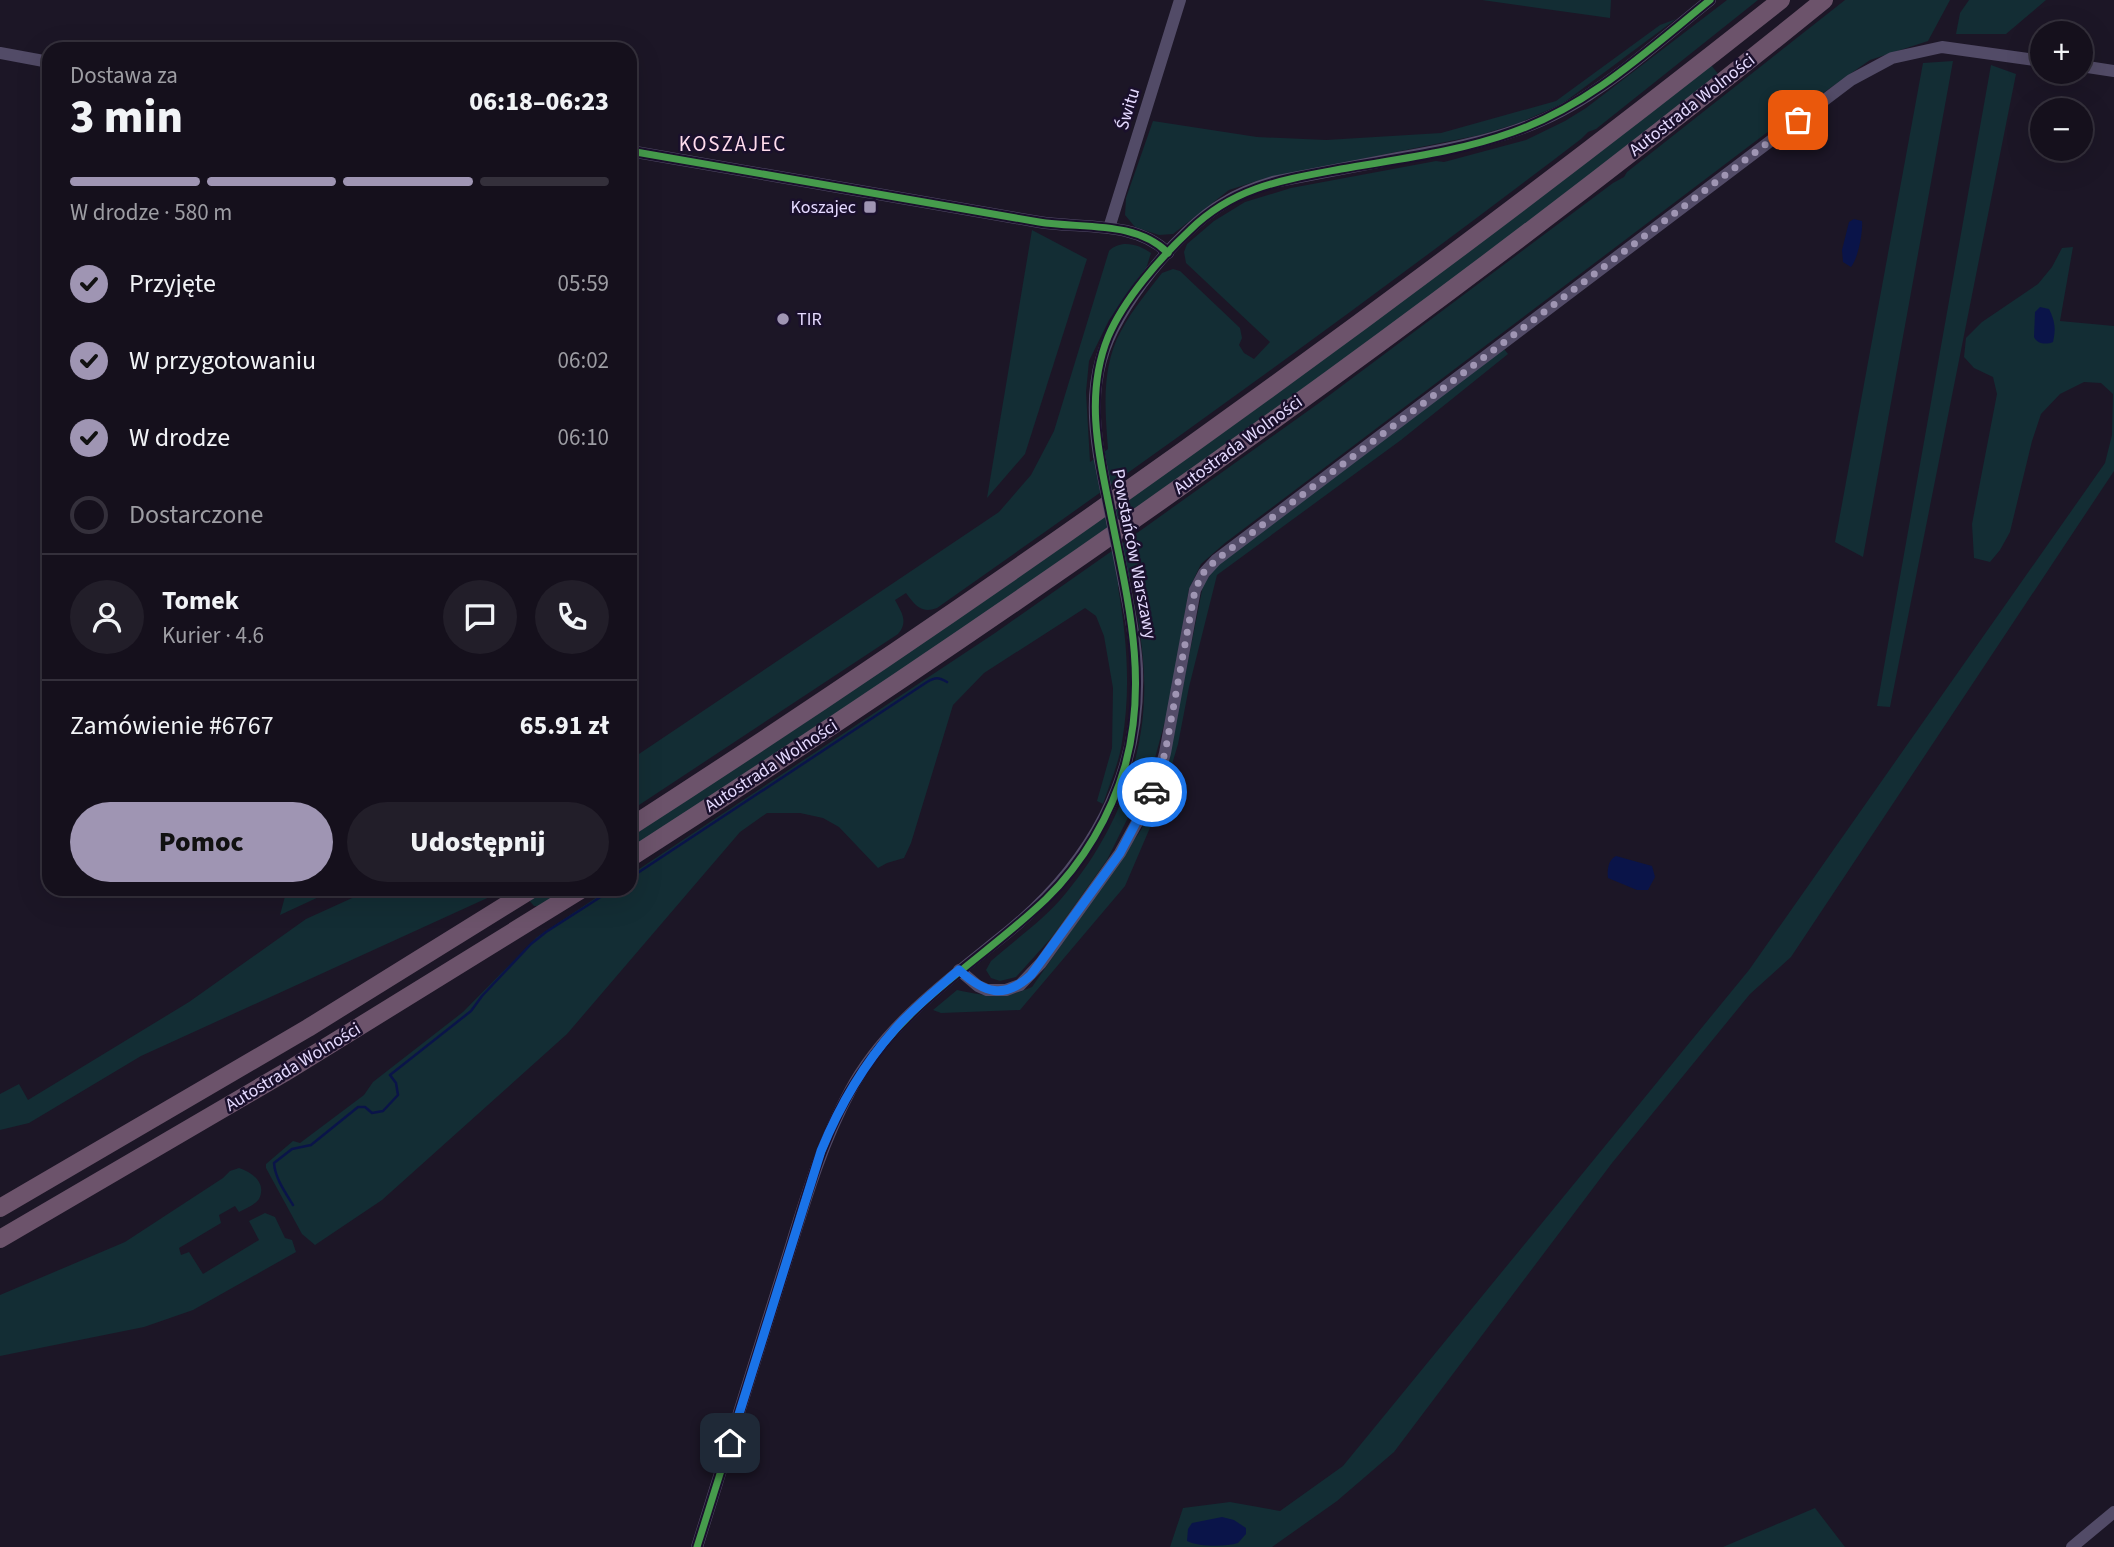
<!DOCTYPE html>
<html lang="pl">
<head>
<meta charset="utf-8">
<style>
	body { margin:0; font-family:"Source Sans 3",sans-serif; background:#221e29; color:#f1f3f6; height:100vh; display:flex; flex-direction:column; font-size:26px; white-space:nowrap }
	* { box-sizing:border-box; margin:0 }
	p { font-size:23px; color:#9d9da3 }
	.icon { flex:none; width:38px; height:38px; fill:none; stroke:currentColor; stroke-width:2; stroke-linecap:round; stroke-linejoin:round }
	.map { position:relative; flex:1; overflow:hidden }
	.side { position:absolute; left:42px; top:42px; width:595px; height:854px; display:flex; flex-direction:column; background:#15101c; border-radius:21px; box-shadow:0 7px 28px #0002,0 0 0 2px #34303b }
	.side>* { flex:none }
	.fabs { position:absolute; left:2030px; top:21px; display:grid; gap:14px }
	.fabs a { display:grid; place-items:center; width:63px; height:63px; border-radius:50%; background:#15101c; box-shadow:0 7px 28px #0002,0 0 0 2px #34303b; font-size:35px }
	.pin { position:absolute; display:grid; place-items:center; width:60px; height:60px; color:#fff; margin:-30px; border-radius:14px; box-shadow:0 4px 10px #0006 }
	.courier { position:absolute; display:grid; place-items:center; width:70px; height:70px; margin:-35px; border:5px solid #1a73e8; border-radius:50%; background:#fff; color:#222; box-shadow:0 2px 9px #0007 }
	.head em { font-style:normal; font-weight:800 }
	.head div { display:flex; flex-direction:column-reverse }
	.head { display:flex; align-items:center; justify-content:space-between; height:119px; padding:0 28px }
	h1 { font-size:46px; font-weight:800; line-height:52px }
	.bar { display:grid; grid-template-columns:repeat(4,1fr); gap:10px 7px; align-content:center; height:84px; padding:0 28px }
	.bar i { height:9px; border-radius:5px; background:#34303b }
	.bar .active { background:#9f95b3 }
	.bar p { grid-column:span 4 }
	.line { display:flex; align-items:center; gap:18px; padding:0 28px; border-top:2px solid #34303b }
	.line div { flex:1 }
	.round { display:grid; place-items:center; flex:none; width:74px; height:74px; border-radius:37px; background:#221e29 }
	ol { padding:0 28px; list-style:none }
	li { display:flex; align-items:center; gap:21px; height:77px }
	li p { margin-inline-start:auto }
	li .icon { padding:7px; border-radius:50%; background:#9f95b3; color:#111; stroke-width:4 }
	li:last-child { color:#9d9da3 }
	li i { width:38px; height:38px; border:4px solid #34303b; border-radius:50% }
	.button { display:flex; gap:14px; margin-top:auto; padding:14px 28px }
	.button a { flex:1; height:80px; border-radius:42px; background:#9f95b3; color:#111; font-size:28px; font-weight:800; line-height:80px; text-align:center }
	.button a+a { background:#221e29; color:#f1f3f6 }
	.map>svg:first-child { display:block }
	.green { fill:#132d34 }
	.water { fill:#0a1449 }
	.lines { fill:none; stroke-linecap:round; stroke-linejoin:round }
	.stream { stroke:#0a1449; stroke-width:2.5 }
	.minor { stroke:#524b67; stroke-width:12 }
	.highway { stroke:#6c536b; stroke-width:18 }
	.minor-bridge { stroke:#524b67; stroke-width:12 }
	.cycleway-casing { stroke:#1a102c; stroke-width:11 }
	.cycleway { stroke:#469c4c; stroke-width:7 }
	.done { stroke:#9f95b3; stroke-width:7; stroke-dasharray:0 12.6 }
	.route { stroke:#1a73e8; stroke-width:9 }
	.poi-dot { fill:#9f95b3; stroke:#1a102c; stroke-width:2.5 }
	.labels { text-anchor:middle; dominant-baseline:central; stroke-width:5; stroke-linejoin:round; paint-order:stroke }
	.street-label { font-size:18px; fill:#e5daff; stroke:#1a102c }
	.poi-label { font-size:18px; fill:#e5daff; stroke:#1a102c; text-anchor:end }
	.quarter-label { font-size:21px; letter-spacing:2px; fill:#ffdcec; stroke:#1a102c }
</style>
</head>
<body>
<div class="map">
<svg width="2114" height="1547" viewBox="0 0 2114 1547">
	<rect width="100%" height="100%" fill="#1c1626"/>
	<g class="green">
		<path d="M1482 0H1611L1610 18Z"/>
		<path d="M1727 0H1758L1596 129 1588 132 1581 139C1370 300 1155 455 937 608 921 614 915 605 906 593L895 600C901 612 909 621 898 634L630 811V760L999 512 1031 475 1054 431 1109 251C1120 239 1139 244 1151 253L1146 269 1109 320 1089 361 1086 392 1090 462 1108 449C1105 410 1101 367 1121 331 1132 310 1148 291 1162 273L1173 269 1180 271 1240 328 1242 338 1239 345 1244 353 1254 359 1270 342 1186 263 1184 252 1187 244 1214 221 1245 202 1291 188 1436 161 1444 162 1526 140 1565 121 1586 108Z"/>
		<path d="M1845 0H1950L1928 41 1870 60 1765 134 1225 543 1201 564 1189 589 1168 710 1152 769 1107 860 1052 937 1016 977 1000 981 991 978 986 970 991 961C1016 939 1045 919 1066 893 1111 839 1142 769 1144 698 1146 658 1137 617 1132 576L1118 587C1127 639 1131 690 1122 742 1119 763 1110 783 1103 804L1097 801 1112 748 1113 688 1104 636 1096 616 1085 608 984 673 953 705 911 843 904 858 887 863 878 868 839 827 823 818 800 813H767L740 832 567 1034 382 1200 315 1245 302 1234 266 1168V1164L293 1141 300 1143 364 1095 373 1082 463 1012 537 937 609 889H630V875L995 633 1109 553 1319 403 1613 183 1624 177 1627 172Z"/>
		<path d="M1969 0H2046L2006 34H1956L1960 13Z"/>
		<path d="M1676 19 1562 104 1519 123 1480 135 1263 179 1229 190 1173 234 1159 235 1135 227 1125 215 1126 198 1153 121 1257 137 1326 140 1441 133 1556 101 1660 25Z"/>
		<path d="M1953 61 1863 557 1835 542 1923 63Z"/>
		<path d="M1711 65 1719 75 1444 287 1065 561 630 852V833Z"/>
		<path d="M1991 65 2016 74 1890 707 1877 706Z"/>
		<path d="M1032 230 1087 259 1025 454 987 498Z"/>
		<path d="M2073 247 2060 321 2114 326V471L1791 957 1750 994 1612 1163 1394 1452 1337 1501 1272 1547H1170L1183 1508 1230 1502 1280 1511 1343 1466 1749 970 2105 463 2112 435 2113 394 2101 383 2084 382 2060 394 2041 414 2032 441 2010 532 2000 550 1990 562 1974 558 1972 524 1997 394 1993 377 1974 368 1964 357 1966 338 1982 322 2038 284 2052 267 2062 248Z"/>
		<path d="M1504 349 1508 354 1401 440 1217 575 1189 687 1178 744 1161 802 1125 886 1020 1010 941 1013 933 1010 957 990C988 996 1002 1000 1032 987L1141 830 1159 791 1168 762 1203 585 1218 564Z"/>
		<path d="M287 889H336L280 915Z"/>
		<path d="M372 889H507L141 1056 29 1123 0 1130V1094L19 1084 28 1100 189 1002 306 919Z"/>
		<path d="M543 889H571L540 906H534L528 899Z"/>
		<path d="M239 1168C252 1172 267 1183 259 1199 255 1205 245 1209 239 1212L235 1206 219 1215 221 1223 179 1248 181 1255 189 1252 203 1274 259 1240 249 1221 265 1213 275 1217 285 1238 292 1240 296 1252 193 1310 144 1327 0 1356V1295L125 1242 223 1178 230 1171Z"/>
		<path d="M1815 1508 1845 1547H1723Z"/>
	</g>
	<g class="water">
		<path d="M1854 219 1862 221C1863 233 1858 258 1851 267L1843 262 1842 250 1849 222Z"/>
		<path d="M2040 307 2049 309C2055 321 2056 329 2053 342 2046 345 2037 344 2034 337L2035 312Z"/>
		<path d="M1616 856 1652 866 1655 877 1648 890H1637L1608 878C1607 870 1608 860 1616 856Z"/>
		<path d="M1222 1517 1234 1520 1246 1528V1534C1243 1537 1241 1540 1238 1543 1225 1547 1200 1547 1187 1541L1188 1529 1192 1523Z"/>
	</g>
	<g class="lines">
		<g class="stream">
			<path d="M630 878 927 682C935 677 939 677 947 682"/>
			<path d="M293 1205C285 1192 275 1178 274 1163L292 1149 311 1145 358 1107H365L372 1113 383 1111 398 1095 396 1083 390 1075 471 1011 482 996 531 944 546 932 613 889"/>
		</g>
		<g class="minor">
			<path d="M0 53 49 62"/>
			<path d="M2081 66 2114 71"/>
			<path d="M630 151 1039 222C1081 229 1135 220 1168 253"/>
			<path d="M1109 228 1180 0"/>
			<path d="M1099 455C1094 423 1092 392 1101 360 1114 309 1179 229 1224 203 1239 193 1256 187 1273 182 1315 174 1357 166 1398 158 1455 148 1510 138 1561 111 1616 82 1662 38 1710 0"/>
			<path d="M959 970 978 986 987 990H1006L1020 985 1041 963 1120 853 1140 817 1157 782 1165 753 1195 590 1204 573 1216 560 1781 133 1851 80 1892 58 1942 47 2042 61"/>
			<path d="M697 1547C725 1457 753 1368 781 1278 801 1215 818 1150 850 1091 886 1024 950 979 1008 932 1090 865 1141 777 1137 669 1136 640 1129 611 1124 582"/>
			<path d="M2072 1547 2114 1512"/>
		</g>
		<g class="highway">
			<path d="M630 827C1027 571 1410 294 1781 0"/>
			<path d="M630 858C1042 593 1443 309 1824 0"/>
			<path d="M0 1208 308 1028 532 889"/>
			<path d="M0 1239 284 1073 582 889"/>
		</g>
		<path class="minor-bridge" d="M1099 455 1124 582"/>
		<defs>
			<g id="cycleway">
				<path d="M630 151 1039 222C1081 229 1135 220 1168 253"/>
				<path d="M697 1547C726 1455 755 1362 784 1270 805 1204 820 1135 859 1077 910 998 981 961 1046 899 1083 863 1111 815 1125 766 1149 678 1127 597 1110 510 1098 452 1085 394 1108 337 1124 299 1160 258 1190 230 1234 187 1282 180 1341 169 1398 159 1458 152 1513 132 1590 105 1648 50 1710 0"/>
			</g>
		</defs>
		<use href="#cycleway" class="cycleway-casing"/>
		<use href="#cycleway" class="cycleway"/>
	</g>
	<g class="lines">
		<path class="done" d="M1152 792 1165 753 1195 590 1203 573 1216 560 1798 120"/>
		<path class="route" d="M730 1443 821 1151C839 1107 863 1065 895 1029 914 1007 937 989 959 970 984 993 1004 1000 1031 975L1120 853 1152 792"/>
	</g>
	<g class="poi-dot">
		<rect x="863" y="200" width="14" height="14" rx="3.5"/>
		<circle cx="783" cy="319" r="7"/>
	</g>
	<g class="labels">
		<g class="street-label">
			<text transform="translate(1692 105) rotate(-38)">Autostrada Wolności</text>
			<text transform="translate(1128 109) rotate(-73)">Świtu</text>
			<text transform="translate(1238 445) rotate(-36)">Autostrada Wolności</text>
			<text transform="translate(1134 554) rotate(79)">Powstańców Warszawy</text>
			<text transform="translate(771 766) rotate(-33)">Autostrada Wolności</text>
			<text transform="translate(293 1067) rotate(-31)">Autostrada Wolności</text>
		</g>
		<g class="poi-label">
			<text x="856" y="207">Koszajec</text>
			<text x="797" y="319" text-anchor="start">TIR</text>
		</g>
		<g class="quarter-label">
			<text x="733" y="144">KOSZAJEC</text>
		</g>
	</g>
</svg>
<div class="fabs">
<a>+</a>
<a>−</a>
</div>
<div class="pin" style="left:1798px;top:120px;background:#ea580c"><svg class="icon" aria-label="bag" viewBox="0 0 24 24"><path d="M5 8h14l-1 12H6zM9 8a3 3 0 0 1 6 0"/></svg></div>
<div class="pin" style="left:730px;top:1443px;background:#1f2937"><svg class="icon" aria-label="home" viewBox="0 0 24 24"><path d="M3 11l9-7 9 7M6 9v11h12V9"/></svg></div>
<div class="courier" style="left:1152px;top:792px"><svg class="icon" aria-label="car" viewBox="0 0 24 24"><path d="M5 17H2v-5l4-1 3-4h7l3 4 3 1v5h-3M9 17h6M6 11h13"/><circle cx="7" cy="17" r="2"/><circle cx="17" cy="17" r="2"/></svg></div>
<section class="side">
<div class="head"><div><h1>3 min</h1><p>Dostawa za</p></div><em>06:18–06:23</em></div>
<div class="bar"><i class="active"></i><i class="active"></i><i class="active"></i><i></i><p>W drodze · 580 m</p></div>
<ol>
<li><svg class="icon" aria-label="check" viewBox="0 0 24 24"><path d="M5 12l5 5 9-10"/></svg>Przyjęte<p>05:59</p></li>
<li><svg class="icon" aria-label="check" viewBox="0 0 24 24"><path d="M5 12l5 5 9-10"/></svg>W przygotowaniu<p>06:02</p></li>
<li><svg class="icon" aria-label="check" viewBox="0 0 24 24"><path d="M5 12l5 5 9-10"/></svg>W drodze<p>06:10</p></li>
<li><i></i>Dostarczone</li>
</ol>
<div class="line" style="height:126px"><a class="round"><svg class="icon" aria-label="person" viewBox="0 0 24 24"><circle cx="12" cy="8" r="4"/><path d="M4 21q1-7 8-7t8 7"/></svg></a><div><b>Tomek</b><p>Kurier · 4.6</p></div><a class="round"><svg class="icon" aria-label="chat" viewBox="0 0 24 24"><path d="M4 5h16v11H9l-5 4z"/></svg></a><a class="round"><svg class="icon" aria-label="phone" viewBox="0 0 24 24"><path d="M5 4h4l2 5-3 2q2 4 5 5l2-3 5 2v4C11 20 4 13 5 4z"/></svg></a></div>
<div class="line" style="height:91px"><div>Zamówienie #6767</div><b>65.91 zł</b></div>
<div class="button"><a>Pomoc</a><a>Udostępnij</a></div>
</section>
</div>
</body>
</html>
